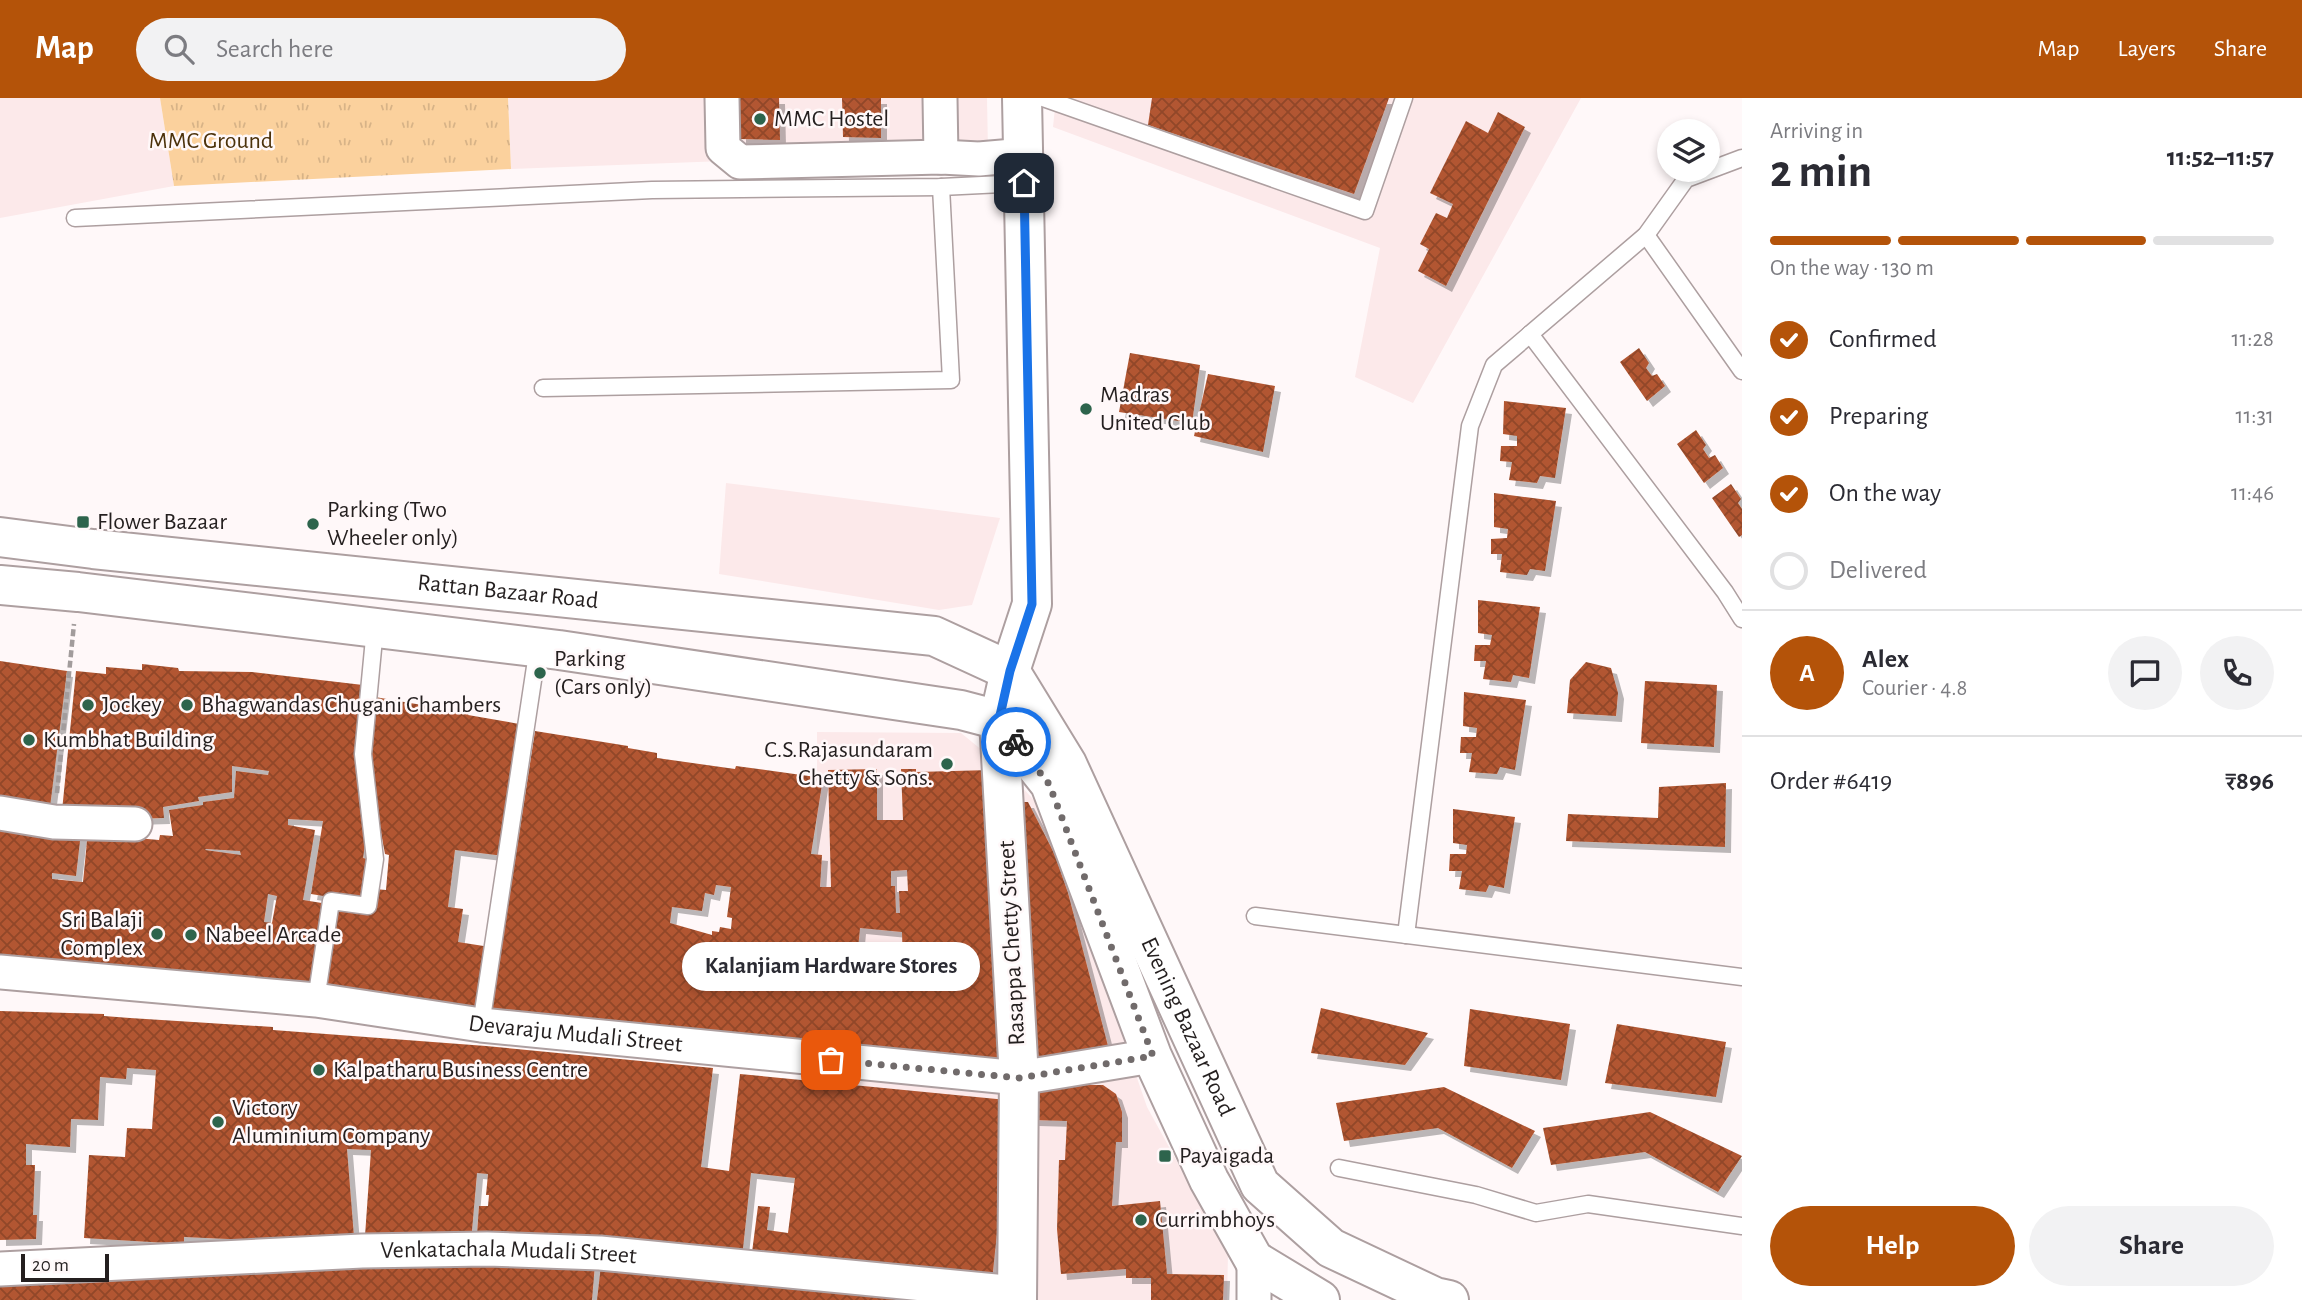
<!DOCTYPE html>
<html lang="en">
<head>
<meta charset="utf-8">
<style>
	body { margin:0; font-family:"Alegreya Sans",sans-serif; background:#f2f2f3; color:#2b2b33; height:100vh; display:flex; flex-direction:column; font-size:26px; white-space:nowrap }
	* { box-sizing:border-box; margin:0 }
	p { font-size:23px; color:#7c7c81 }
	.icon { flex:none; width:38px; height:38px; fill:none; stroke:currentColor; stroke-width:2; stroke-linecap:round; stroke-linejoin:round }
	.map { position:relative; flex:1; overflow:hidden }
	.side { display:flex; flex-direction:column; background:#fff; width:560px }
	.side>* { flex:none }
	.tools { position:absolute; left:1657px; top:21px; display:grid; gap:14px }
	.tools a { display:grid; place-items:center; width:63px; height:63px; border-radius:50%; background:#fff; box-shadow:0 4px 10px #0003; font-size:35px }
	.scale { position:absolute; left:21px; bottom:18px; width:88px; box-sizing:border-box; padding-left:7px; border:4px solid #241f1f; border-top:0; font-size:19px; line-height:24px; white-space:nowrap; color:#241f1f; -webkit-text-stroke:5px #fff8f9; paint-order:stroke }
	.pin { position:absolute; display:grid; place-items:center; width:60px; height:60px; color:#fff; margin:-30px; border-radius:14px; box-shadow:0 4px 10px #0006 }
	.courier { position:absolute; display:grid; place-items:center; width:70px; height:70px; margin:-35px; border:5px solid #1a73e8; border-radius:50%; background:#fff; color:#222; box-shadow:0 2px 9px #0007 }
	.bubble { position:absolute; height:49px; border-radius:24px; background:#fff; box-shadow:0 4px 10px #0003; font-size:23px; font-weight:600; line-height:49px; text-align:center }
	.headline em { font-style:normal; font-weight:600 }
	.headline div { display:flex; flex-direction:column-reverse }
	.headline { display:flex; align-items:center; justify-content:space-between; height:119px; padding:0 28px }
	h1 { font-size:46px; font-weight:600; line-height:52px }
	.bar { display:grid; grid-template-columns:repeat(4,1fr); gap:10px 7px; align-content:center; height:84px; padding:0 28px }
	.bar i { height:9px; border-radius:5px; background:#e1e1e2 }
	.bar .active { background:#b45309 }
	.bar p { grid-column:span 4 }
	.line { display:flex; align-items:center; gap:18px; padding:0 28px; border-top:2px solid #e1e1e2 }
	.line div { flex:1 }
	.round { display:grid; place-items:center; flex:none; width:74px; height:74px; border-radius:37px; background:#f2f2f3 }
	ol { padding:0 28px; list-style:none }
	li { display:flex; align-items:center; gap:21px; height:77px }
	li p { margin-inline-start:auto }
	li .icon { padding:7px; border-radius:50%; background:#b45309; color:#fff; stroke-width:4 }
	li:last-child { color:#7c7c81 }
	li i { width:38px; height:38px; border:4px solid #e1e1e2; border-radius:50% }
	.action { display:flex; gap:14px; margin-top:auto; padding:14px 28px }
	.action a { flex:1; height:80px; border-radius:42px; background:#b45309; color:#fff; font-size:28px; font-weight:600; line-height:80px; text-align:center }
	.action a+a { background:#f2f2f3; color:#2b2b33 }
	header { display:flex; align-items:center; gap:42px; box-sizing:border-box; height:98px; padding:0 35px; background:#b45309; color:#fff }
	header strong { font-size:33px }
	nav { display:flex; gap:38px; margin-inline-start:auto; font-size:24px }
	.search { width:490px; height:63px; background:#f2f2f3; display:flex; align-items:center; gap:18px; box-sizing:border-box; padding:0 24px; border-radius:38px; color:#7c7c81; font-size:26px }
	main { display:flex; flex:1; min-height:0 }
	.map>svg:first-child { display:block }
	.built { fill:#fce9ea }
	.park { fill:url(#park-tufts) }
	.building { fill:url(#building-cross-hatch); fill-rule:evenodd; filter:url(#shadow) }
	.lines { fill:none; stroke-linecap:round; stroke-linejoin:round }
	.service-casing { stroke:#ad9fa0; stroke-width:19 }
	.minor-casing { stroke:#ad9fa0; stroke-width:37 }
	.tertiary-casing { stroke:#ad9fa0; stroke-width:42 }
	.secondary-casing { stroke:#ad9fa0; stroke-width:42 }
	.path { stroke:#a29c9c; stroke-width:4.5; stroke-dasharray:7 3.5; stroke-linecap:butt }
	.service { stroke:#fff; stroke-width:16 }
	.minor { stroke:#fff; stroke-width:33 }
	.tertiary { stroke:#fff; stroke-width:38 }
	.secondary { stroke:#fff; stroke-width:38 }
	.done { stroke:#716b6b; stroke-width:7; stroke-dasharray:0 12.6 }
	.route { stroke:#1a73e8; stroke-width:9 }
	.poi-dot { fill:#2d644c; stroke:#fff8f9; stroke-width:2.5 }
	.labels { text-anchor:middle; dominant-baseline:central; stroke-width:5; stroke-linejoin:round; paint-order:stroke }
	.poi-label { font-size:24px; fill:#241f1f; stroke:#fff8f9; text-anchor:start }
	.park-label { font-size:24px; fill:#4c320b; stroke:#fff8f9 }
	.street-label { font-size:24px; fill:#241f1f; stroke:#fff8f9 }
</style>
</head>
<body>
<header>
<strong>Map</strong>
<div class="search"><svg class="icon" aria-label="search" viewBox="0 0 24 24"><circle cx="10" cy="10" r="6"/><path d="M15 15l6 6"/></svg>Search here</div>
<nav><a>Map</a><a>Layers</a><a>Share</a></nav>
</header>
<main>
<div class="map">
<svg width="1742" height="1202" viewBox="0 0 1742 1202">
	<defs>
		<pattern id="park-tufts" width="24" height="20" patternUnits="userSpaceOnUse" patternTransform="scale(1.75)"><rect width="24" height="20" fill="#fbd19d"/><path d="M3 7l-1-3M5 7V3M7 7l1-3M15 17l-1-3M17 17v-4M19 17l1-3" fill="none" stroke="#d7b387"/></pattern>
		<pattern id="building-cross-hatch" width="8" height="8" patternUnits="userSpaceOnUse" patternTransform="scale(1.75)"><rect width="8" height="8" fill="#b25731"/><path d="M0 0l8 8M0 8l8-8" fill="none" stroke="#914729"/></pattern>
		<filter id="shadow"><feDropShadow dx="6" dy="6" stdDeviation="0" flood-color="#0004"/></filter>
	</defs>
	<rect width="100%" height="100%" fill="#fff8f9"/>
	<g class="built">
		<path d="M0 0H160L174 88 0 120Z"/>
		<path d="M508 0H987L988 53 511 71Z"/>
		<path d="M1056 0H1581L1413 305 1355 279 1380 150 1053 29Z"/>
		<path d="M726 385 1000 420 972 507 939 512 719 476Z"/>
		<path d="M817 634 961 635 1004 670 1046 715 1147 1009 1228 1156 1227 1202H817Z"/>
	</g>
	<path class="park" d="M160 0H508L511 71 174 88Z"/>
	<g class="building">
		<path d="M740 0H779L780 42 740 41Z"/>
		<path d="M842 0H881V40L843 39Z"/>
		<path d="M1152 0H1389L1354 96 1148 27Z"/>
		<path d="M1498 14 1525 29 1446 188 1418 173 1429 151 1420 146 1436 115 1447 120 1453 106 1430 95 1466 23 1488 35Z"/>
		<path d="M1639 250 1649 265 1646 270 1652 278 1657 276 1665 288 1647 303 1620 264Z"/>
		<path d="M1130 255 1200 267 1192 325 1119 314Z"/>
		<path d="M1208 276 1275 288 1263 354 1194 338Z"/>
		<path d="M1504 303 1566 310 1555 380 1540 378 1537 385 1509 382 1512 364 1500 363 1501 348H1517V338L1503 336Z"/>
		<path d="M1696 332 1706 347 1703 351 1709 360 1715 357 1723 370 1704 385 1677 346Z"/>
		<path d="M1731 386 1741 401 1738 405 1742 411V437L1739 439 1712 400Z"/>
		<path d="M1494 395 1556 403 1545 473 1530 471 1527 477 1500 474 1502 456H1491V441L1507 440 1508 431 1494 429Z"/>
		<path d="M1478 502 1540 509 1529 580 1513 577 1511 584 1483 581 1486 563H1474L1475 547H1490L1492 537 1478 535Z"/>
		<path d="M0 563 67 573 49 717 0 711Z"/>
		<path d="M1586 564 1611 570 1618 595 1616 618 1567 615 1570 582Z"/>
		<path d="M142 566 178 570 179 573 252 574 363 587 357 628 368 726 363 760 367 761 361 804 311 796 323 723 288 721V727L315 732 303 802 328 806 314 894 0 865V720L113 738 159 742 160 737 173 738 169 712 203 707V704L234 700 236 673 268 677 269 673 232 668V694L198 699 199 703 163 709 164 720 61 723 76 573 106 576V569L142 572ZM80 743H87L83 784 52 781V775L76 778ZM206 751 240 753 241 757 205 752ZM268 796 277 798 272 825 264 824Z"/>
		<path d="M1645 583 1717 587 1714 649 1641 645Z"/>
		<path d="M1464 594 1526 602 1515 672 1500 669 1497 676 1469 674 1472 655H1460L1461 639H1476L1477 630 1463 628Z"/>
		<path d="M375 599 469 615 468 617 525 627 504 758 455 752 448 809 463 811 458 844 490 849 479 915 322 893 335 807 372 813 375 791 386 792 389 757 385 756 378 719 374 720 369 683Z"/>
		<path d="M535 633 628 648V650L657 655V660L735 671 736 668 823 680 811 756 822 757 820 789H831L828 672 877 671V722H903L901 671H916V674L991 672 1012 967 568 924 491 911 504 793 510 794ZM907 772 908 793H899L900 815H896L895 788H891V773ZM716 787 731 789 727 819 732 820 731 831 720 829 719 834 712 833V837L670 825 672 809 702 813 705 795 714 797ZM860 830 902 834 903 870 864 865 866 852 858 851Z"/>
		<path d="M1726 685 1725 749 1566 743 1568 716 1658 720 1659 689Z"/>
		<path d="M1018 704H1028L1055 757 1068 795 1108 948 1103 957 1034 962Z"/>
		<path d="M1453 711 1515 719 1504 790 1489 787 1486 794 1459 791 1462 773H1449L1450 756H1466L1467 747 1453 745Z"/>
		<path d="M1321 910 1428 935 1405 967 1311 955Z"/>
		<path d="M1470 911 1570 926 1561 982 1464 968Z"/>
		<path d="M0 913 104 916V918L130 920 273 929V932L486 948 713 970 701 1069 729 1073 740 976 1007 1002 1003 1077 992 1183 751 1162 758 1108 770 1109 767 1132 788 1135 795 1080 751 1075 742 1160 477 1137 479 1108H488L489 1097H486L488 1076 477 1075 471 1144 365 1138 371 1052 347 1051 354 1139 276 1143 184 1139V1146L84 1140 89 1057 125 1059 127 1030 152 1031 156 972 127 970 126 981 100 979 98 1022 71 1021 70 1049 26 1046V1067H35L33 1117H37L36 1141 0 1142Z"/>
		<path d="M1617 926 1726 944 1716 999 1605 985Z"/>
		<path d="M1034 987H1103L1116 996 1122 1014V1044H1116L1112 1108 1160 1103 1167 1176 1224 1177 1223 1202H1151V1180H1126V1171L1061 1176 1057 1131 1059 1062H1065L1067 1023 1033 1022Z"/>
		<path d="M1444 989 1535 1033 1512 1070 1438 1030 1344 1043 1336 1005Z"/>
		<path d="M1650 1014 1742 1058 1718 1094 1645 1054 1551 1067 1543 1030Z"/>
		<path d="M523 1161 595 1166 592 1202H0V1180Z"/>
		<path d="M601 1167 993 1202H597Z"/>
	</g>
	<g class="lines">
		<defs>
			<g id="service">
				<path d="M1043 0 1365 113 1404 0"/>
				<path d="M75 120 652 92 941 89 1024 85"/>
				<path d="M1646 137 1742 273"/>
				<path d="M1530 236 1725 494 1742 521"/>
				<path d="M543 290 951 282 941 89"/>
				<path d="M1255 818 1742 879"/>
				<path d="M1406 837 1470 328 1494 267 1646 137 1686 81 1742 60"/>
				<path d="M316 902 331 803 368 808 375 761 363 656 375 530"/>
				<path d="M481 927 538 549"/>
				<path d="M1339 1070 1476 1097 1536 1115 1588 1106 1742 1128"/>
			</g>
			<g id="minor">
				<path d="M722 0 723 50 740 64 941 59 979 61 1023 57"/>
				<path d="M940 0 941 59"/>
				<path d="M0 715 54 724 135 726"/>
				<path id="s1" d="M0 874 316 902 481 927 1019 980 1152 958"/>
				<path id="s2" d="M0 1171 362 1153 487 1151 600 1155 1017 1195"/>
				<path d="M1254 1202V1162"/>
			</g>
			<path id="tertiary" d="M1017 1202 1019 980 999 622 1010 573 1032 506 1022 0"/>
			<g id="secondary">
				<path id="s3" d="M0 439 93 451 934 538 1010 573 1067 666 1260 1087 1331 1150 1435 1199 1449 1202"/>
				<path d="M0 487 78 494 559 552 961 612 999 622 1050 686 1152 958 1209 1082 1254 1162 1320 1202"/>
			</g>
		</defs>
		<use href="#service" class="service-casing"/>
		<use href="#minor" class="minor-casing"/>
		<use href="#tertiary" class="tertiary-casing"/>
		<use href="#secondary" class="secondary-casing"/>
		<path class="path" d="M57 695 74 526"/>
		<use href="#service" class="service"/>
		<use href="#minor" class="minor"/>
		<use href="#tertiary" class="tertiary"/>
		<use href="#secondary" class="secondary"/>
	</g>
	<g class="lines">
		<path class="done" d="M831 962 1019 980 1153 958 1049 686 1016 644"/>
		<path class="route" d="M1016 644 999 622 1010 573 1032 506 1024 85"/>
	</g>
	<g class="poi-dot">
		<circle cx="760" cy="21" r="7"/>
		<circle cx="1086" cy="311" r="7"/>
		<rect x="76" y="417" width="14" height="14" rx="3.5"/>
		<circle cx="313" cy="426" r="7"/>
		<circle cx="540" cy="575" r="7"/>
		<circle cx="88" cy="607" r="7"/>
		<circle cx="187" cy="607" r="7"/>
		<circle cx="29" cy="642" r="7"/>
		<circle cx="947" cy="666" r="7"/>
		<circle cx="157" cy="836" r="7"/>
		<circle cx="191" cy="837" r="7"/>
		<circle cx="319" cy="972" r="7"/>
		<circle cx="218" cy="1024" r="7"/>
		<rect x="1158" y="1051" width="14" height="14" rx="3.5"/>
		<circle cx="1141" cy="1122" r="7"/>
	</g>
	<g class="labels">
		<g class="poi-label">
			<text x="774" y="21">MMC Hostel</text>
			<text x="1100" y="297">Madras<tspan x="1100" dy="28">United Club</tspan></text>
			<text x="327" y="412">Parking (Two<tspan x="327" dy="28">Wheeler only)</tspan></text>
			<text x="97" y="424">Flower Bazaar</text>
			<text x="554" y="561">Parking<tspan x="554" dy="28">(Cars only)</tspan></text>
			<text x="102" y="607">Jockey</text>
			<text x="201" y="607">Bhagwandas Chugani Chambers</text>
			<text x="43" y="642">Kumbhat Building</text>
			<text x="933" y="652" text-anchor="end">C.S.Rajasundaram<tspan x="933" dy="28">Chetty &amp; Sons.</tspan></text>
			<text x="143" y="822" text-anchor="end">Sri Balaji<tspan x="143" dy="28">Complex</tspan></text>
			<text x="205" y="837">Nabeel Arcade</text>
			<text x="333" y="972">Kalpatharu Business Centre</text>
			<text x="232" y="1010">Victory<tspan x="232" dy="28">Aluminium Company</tspan></text>
			<text x="1179" y="1058">Payaigada</text>
			<text x="1155" y="1122">Currimbhoys</text>
		</g>
		<g class="park-label">
			<text x="211" y="43">MMC Ground</text>
		</g>
		<g class="street-label">
			<text stroke="none"><textPath href="#s3" startOffset="511">Rattan Bazaar Road</textPath></text>
			<text transform="translate(1012 845) rotate(-93)">Rasappa Chetty Street</text>
			<text stroke="none"><textPath href="#s3" startOffset="1421">Evening Bazaar Road</textPath></text>
			<text stroke="none"><textPath href="#s1" startOffset="579">Devaraju Mudali Street</textPath></text>
			<text stroke="none"><textPath href="#s2" startOffset="509">Venkatachala Mudali Street</textPath></text>
		</g>
	</g>
</svg>
<div class="tools">
<a><svg class="icon" aria-label="layers" viewBox="0 0 24 24"><path d="M12 4l9 5-9 5-9-5zM3 14l9 5 9-5"/></svg></a>
</div>
<div class="scale">20 m</div>
<div class="pin" style="left:831px;top:962px;background:#ea580c"><svg class="icon" aria-label="bag" viewBox="0 0 24 24"><path d="M5 8h14l-1 12H6zM9 8a3 3 0 0 1 6 0"/></svg></div>
<div class="pin" style="left:1024px;top:85px;background:#1f2937"><svg class="icon" aria-label="home" viewBox="0 0 24 24"><path d="M3 11l9-7 9 7M6 9v11h12V9"/></svg></div>
<div class="courier" style="left:1016px;top:644px"><svg class="icon" aria-label="bike" viewBox="0 0 24 24"><circle cx="6" cy="16" r="4"/><circle cx="18" cy="16" r="4"/><path d="M6 16l4-8h5l3 8M10 8l3 8H6M13 5h3"/></svg></div>
<div class="bubble" style="left:682px;top:844px;width:298px">Kalanjiam Hardware Stores</div>
</div>
<section class="side">
<div class="headline"><div><h1>2 min</h1><p>Arriving in</p></div><em>11:52–11:57</em></div>
<div class="bar"><i class="active"></i><i class="active"></i><i class="active"></i><i></i><p>On the way · 130 m</p></div>
<ol>
<li><svg class="icon" aria-label="check" viewBox="0 0 24 24"><path d="M5 12l5 5 9-10"/></svg>Confirmed<p>11:28</p></li>
<li><svg class="icon" aria-label="check" viewBox="0 0 24 24"><path d="M5 12l5 5 9-10"/></svg>Preparing<p>11:31</p></li>
<li><svg class="icon" aria-label="check" viewBox="0 0 24 24"><path d="M5 12l5 5 9-10"/></svg>On the way<p>11:46</p></li>
<li><i></i>Delivered</li>
</ol>
<div class="line" style="height:126px"><b class="round" style="background:#b45309;color:#fff">A</b><div><b>Alex</b><p>Courier · 4.8</p></div><a class="round"><svg class="icon" aria-label="chat" viewBox="0 0 24 24"><path d="M4 5h16v11H9l-5 4z"/></svg></a><a class="round"><svg class="icon" aria-label="phone" viewBox="0 0 24 24"><path d="M5 4h4l2 5-3 2q2 4 5 5l2-3 5 2v4C11 20 4 13 5 4z"/></svg></a></div>
<div class="line" style="height:91px"><div>Order #6419</div><b>₹896</b></div>
<div class="action"><a>Help</a><a>Share</a></div>
</section>
</main>
</body>
</html>
